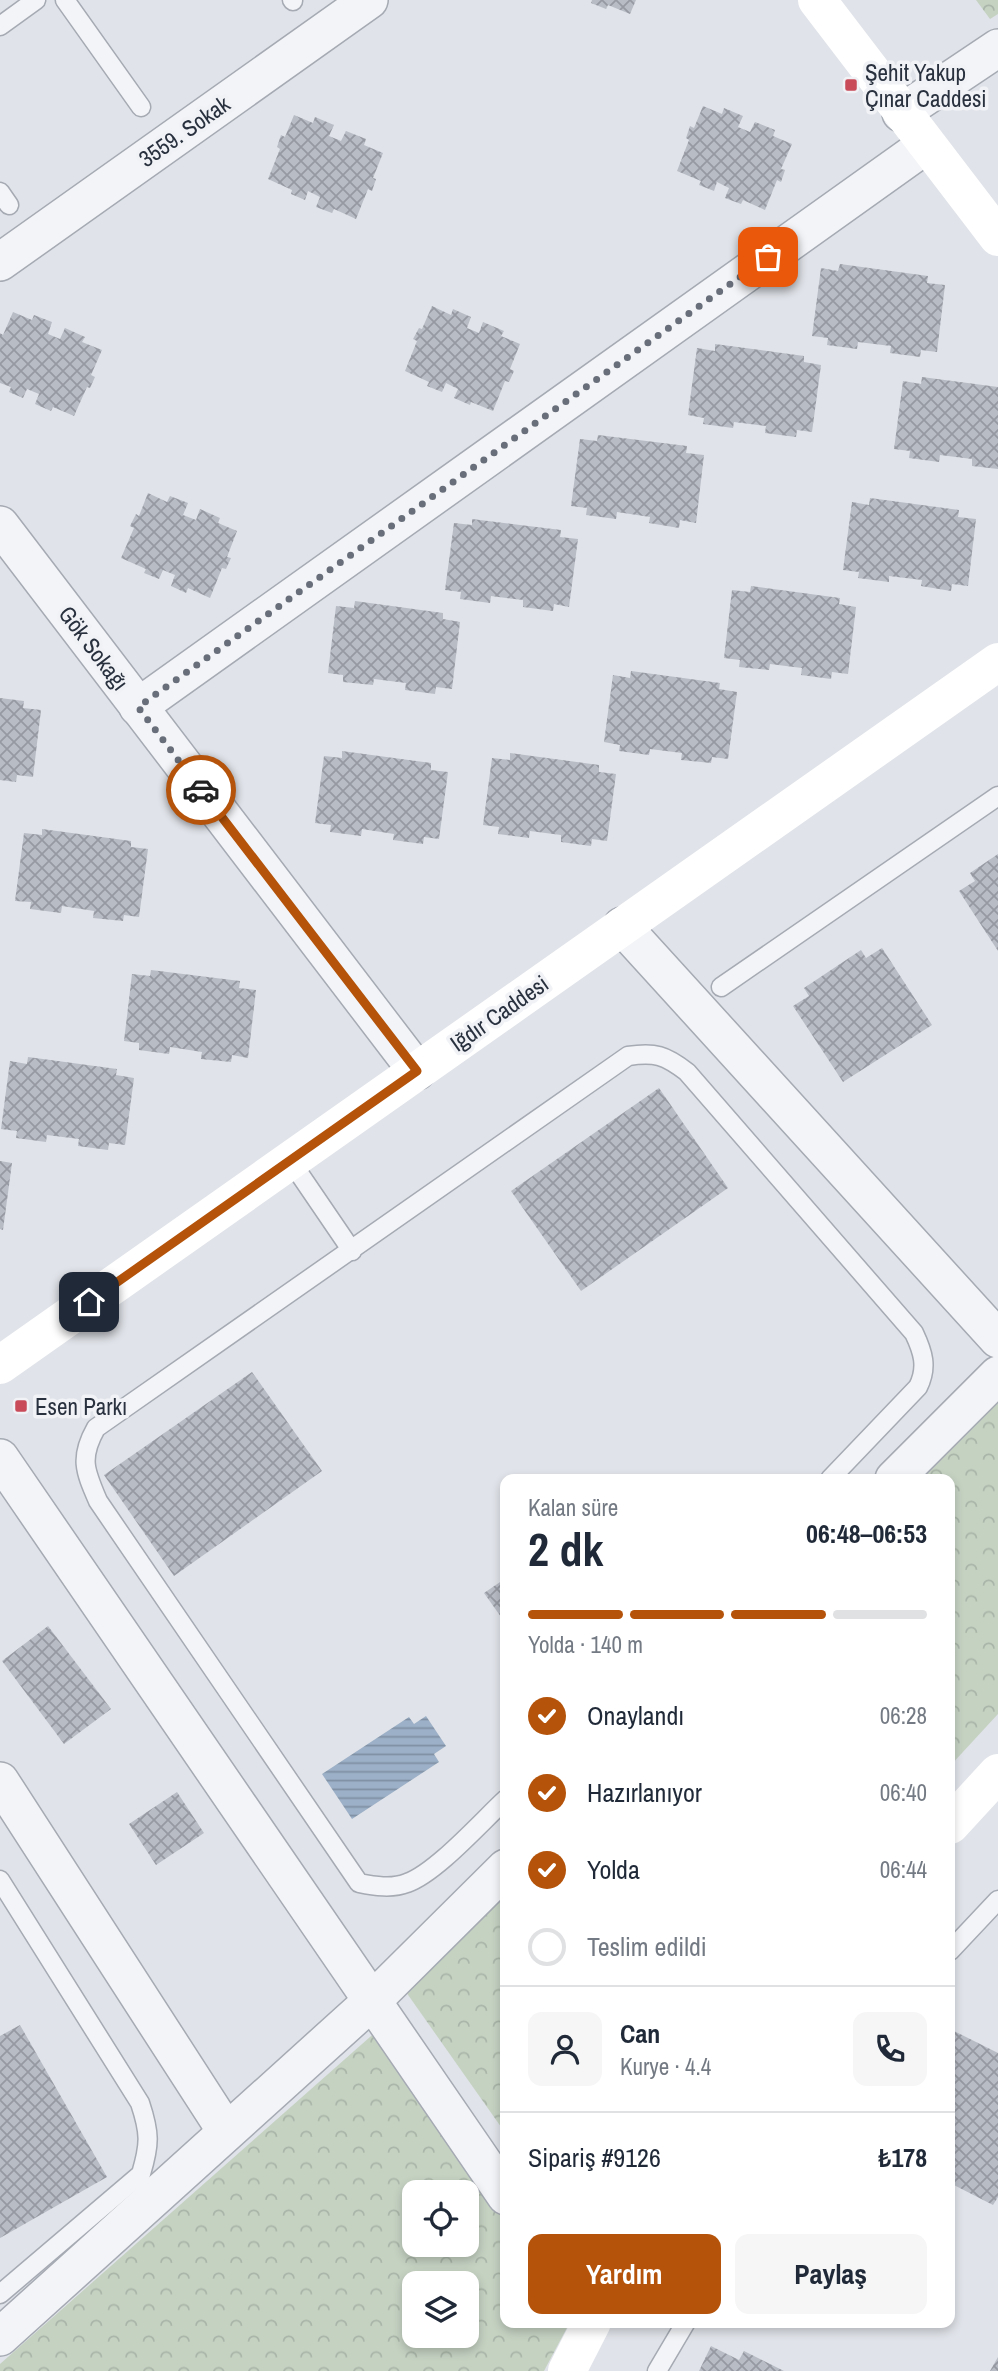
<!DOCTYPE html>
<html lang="tr">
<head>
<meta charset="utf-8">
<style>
	body { margin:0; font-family:"Archivo Narrow",sans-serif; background:#f6f6f7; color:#1f2937; height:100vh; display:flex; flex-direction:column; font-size:26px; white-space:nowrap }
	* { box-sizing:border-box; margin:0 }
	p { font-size:23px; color:#747a83 }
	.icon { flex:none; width:38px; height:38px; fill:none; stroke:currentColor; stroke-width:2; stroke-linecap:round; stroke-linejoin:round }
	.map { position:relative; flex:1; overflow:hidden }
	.sheet { position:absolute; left:500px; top:1474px; width:455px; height:854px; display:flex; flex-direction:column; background:#fff; border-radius:14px; box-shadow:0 4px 10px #0003 }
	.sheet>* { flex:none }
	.buttons { position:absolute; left:402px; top:2180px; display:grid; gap:14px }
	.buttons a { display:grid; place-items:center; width:77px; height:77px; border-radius:14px; background:#fff; box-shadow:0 4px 10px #0003; font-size:35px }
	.pin { position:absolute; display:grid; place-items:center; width:60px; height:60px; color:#fff; margin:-30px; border-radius:14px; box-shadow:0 4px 10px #0006 }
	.courier { position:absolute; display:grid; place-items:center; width:70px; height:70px; margin:-35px; border:5px solid #b45309; border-radius:50%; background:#fff; color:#222; box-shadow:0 2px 9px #0007 }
	.headline em { font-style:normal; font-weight:700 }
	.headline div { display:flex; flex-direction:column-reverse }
	.headline { display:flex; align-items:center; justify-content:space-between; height:119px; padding:0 28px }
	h1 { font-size:46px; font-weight:700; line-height:52px }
	.bar { display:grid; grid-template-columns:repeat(4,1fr); gap:10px 7px; align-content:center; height:84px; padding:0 28px }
	.bar i { height:9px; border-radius:5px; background:#e0e1e3 }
	.bar .active { background:#b45309 }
	.bar p { grid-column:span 4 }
	.line { display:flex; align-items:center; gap:18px; padding:0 28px; border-top:2px solid #e0e1e3 }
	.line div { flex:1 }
	.round { display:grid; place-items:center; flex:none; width:74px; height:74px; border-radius:14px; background:#f6f6f7 }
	ol { padding:0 28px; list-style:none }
	li { display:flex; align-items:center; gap:21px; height:77px }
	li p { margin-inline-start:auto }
	li .icon { padding:7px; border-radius:50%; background:#b45309; color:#fff; stroke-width:4 }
	li:last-child { color:#747a83 }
	li i { width:38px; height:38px; border:4px solid #e0e1e3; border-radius:50% }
	.primary-button { display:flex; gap:14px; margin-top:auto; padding:14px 28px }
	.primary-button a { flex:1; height:80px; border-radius:14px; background:#b45309; color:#fff; font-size:28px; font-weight:700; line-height:80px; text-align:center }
	.primary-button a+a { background:#f6f6f7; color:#1f2937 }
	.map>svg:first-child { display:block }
	.forest { fill:url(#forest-crowns); fill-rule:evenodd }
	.water { fill:url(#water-rules) }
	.building { fill:url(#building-cross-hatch) }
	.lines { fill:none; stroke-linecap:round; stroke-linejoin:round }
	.lane-casing { stroke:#a5aab3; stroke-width:21 }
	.street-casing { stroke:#a5aab3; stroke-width:40 }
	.lane { stroke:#f3f4f7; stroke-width:18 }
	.street { stroke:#f3f4f7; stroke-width:37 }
	.secondary { stroke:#fff; stroke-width:38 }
	.done { stroke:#696f7a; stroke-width:7; stroke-dasharray:0 12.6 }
	.route { stroke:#b45309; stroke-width:9 }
	.poi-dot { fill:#c94a59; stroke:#f0f2f6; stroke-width:2.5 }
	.labels { text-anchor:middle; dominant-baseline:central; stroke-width:7; stroke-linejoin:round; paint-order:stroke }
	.poi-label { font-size:23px; fill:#29313f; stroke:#f0f2f6; text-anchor:start }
	.street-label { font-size:23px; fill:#29313f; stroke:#f0f2f6 }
</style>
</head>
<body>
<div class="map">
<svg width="998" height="2371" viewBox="0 0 998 2371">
	<defs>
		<pattern id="forest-crowns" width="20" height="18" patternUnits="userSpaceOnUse" patternTransform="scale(1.75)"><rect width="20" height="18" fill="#c5d2c2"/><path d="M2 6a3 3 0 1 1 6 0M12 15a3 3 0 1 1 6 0" fill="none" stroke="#a9b5a8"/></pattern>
		<pattern id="water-rules" width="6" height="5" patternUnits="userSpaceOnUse" patternTransform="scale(1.75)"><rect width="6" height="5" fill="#9cb0c7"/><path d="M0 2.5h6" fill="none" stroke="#7f90a3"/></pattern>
		<pattern id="building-cross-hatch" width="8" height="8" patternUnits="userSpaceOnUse" patternTransform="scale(1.75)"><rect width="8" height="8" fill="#b8bcc5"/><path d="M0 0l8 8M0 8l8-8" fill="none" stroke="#9699a1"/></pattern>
	</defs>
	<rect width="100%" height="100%" fill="#e0e3e9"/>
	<g class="forest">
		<path d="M976 0H998V14L990 19Z"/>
		<path d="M998 1392V1714L950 1766V1479H912Z"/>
		<path d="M506 1891V2134L406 1992Z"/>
		<path d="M379 2029 506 2215V2322H570L544 2371H0V2364ZM415 2193H467V2245H415ZM415 2284H467V2336H415Z"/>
	</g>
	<path class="water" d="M426 1716 446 1746 434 1754 439 1762 352 1819 322 1774 409 1717 414 1724Z"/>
	<g class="building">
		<path d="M592 0H636L630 14 608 5 606 9 591 3Z"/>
		<path d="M703 106 722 114 724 108 743 116 738 127 750 132 755 122 775 130 773 136 792 144 781 169 785 170 781 182 777 180 765 210 743 200 741 204 725 198 729 188 717 182 714 191 699 185 701 181 677 171 689 140 686 138 690 126 694 128Z"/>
		<path d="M294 115 313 123 315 117 334 125 329 136 341 141 346 131 366 139 364 145 383 153 373 178 376 179 372 191 368 189 356 219 334 209 332 213 316 207 320 197 308 191 305 200 291 194 292 190 268 179 280 149 277 147 281 135 285 137Z"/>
		<path d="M840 264 928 276 927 283 945 285 937 352 921 350 920 357 890 353 891 346 858 342 857 349 827 345 828 338 812 336 821 268 838 271Z"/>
		<path d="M432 306 451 315 453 309 471 317 467 328 479 333 483 322 504 331 501 336 520 344 510 369 514 371 509 382 505 381 493 411 471 402 470 405 454 398 458 389 446 383 442 392 427 386 429 382 405 371 417 341 413 339 419 328 422 329Z"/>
		<path d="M13 312 32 320 34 315 52 322 48 334 60 339 65 328 85 337 82 342 102 350 91 375 95 377 90 388 87 387 74 416 53 407 51 411 35 404 39 394 27 389 23 398 9 392 11 387 0 383V333L3 335Z"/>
		<path d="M715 344 804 356V362L821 365 812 432 797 430 796 437 765 433 766 426 734 422 733 428 703 424 704 418 688 415 697 348 715 351Z"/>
		<path d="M922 377 998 387V469L972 466V459L940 455 939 462 909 458 910 451 894 449 903 381 921 384Z"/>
		<path d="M598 435 687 446 686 453 704 455 696 523 680 520 679 528 649 523 650 517 617 512 616 519 586 515 587 508 571 506 580 439 597 441Z"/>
		<path d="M148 493 167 502 170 496 188 503 183 515 196 520 200 509 220 518 218 523 237 531 227 557 231 558 226 569 222 568 210 598 188 588 186 593 171 586 175 575 163 570 159 579 144 573 146 569 121 558 134 528 130 526 136 514 139 516Z"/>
		<path d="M870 498 959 510 958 517 976 519 968 586 952 584 951 591 921 586 922 580 889 576V582L858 578 859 572 843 570 852 502 869 505Z"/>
		<path d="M472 519 561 530 560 537 578 539 569 607 554 604 553 611 523 607V600L491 596 490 603 460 599 461 592 445 590 454 523 472 525Z"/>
		<path d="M751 586 840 598 839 604 856 607 848 674 832 672 831 679 801 675 802 668 770 664 769 670 739 667 740 660 724 658 732 590 750 592Z"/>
		<path d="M355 601 443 613V619L460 622 452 689 436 687 435 694 405 690 406 683 374 679 373 685 343 682V675L328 673 336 606 354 608Z"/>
		<path d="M631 671 720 683 719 689 737 692 728 759 712 757 711 763 681 760 682 753 650 749 649 755 619 751 620 745 604 742 613 675 630 678Z"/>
		<path d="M0 698 24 701 23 708 41 710 33 777 17 775 16 782 0 780Z"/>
		<path d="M342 751 431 763V770L448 772 439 839 424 837 423 844 393 840 394 834 362 829 361 836 330 832 331 825 315 823 324 756 342 758Z"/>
		<path d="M510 753 599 765V772L616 774 607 841 592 839 591 846 561 842V835L530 831 529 838 498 834 499 827 483 825 492 758 510 760Z"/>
		<path d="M42 829 131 841V847L148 849 139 917 124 915 123 921 93 918 94 911 62 906 61 913 30 909 31 902 15 901 24 833 42 835Z"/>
		<path d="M998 854V951L959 891 975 881 970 873Z"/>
		<path d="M882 948 932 1025 843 1082 793 1006 809 996 804 988 861 950 866 958Z"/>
		<path d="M151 970 240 981 239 988 256 990 248 1058 232 1055 231 1062 201 1059 202 1052 170 1047 169 1054 139 1050V1043L124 1041 132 974 150 976Z"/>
		<path d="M28 1057 117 1069 116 1075 134 1078 125 1145 109 1143 108 1150 78 1146 79 1139 47 1135 46 1142 16 1138 17 1131 1 1129 10 1061 27 1064Z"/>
		<path d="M659 1088 728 1188 581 1291 511 1191Z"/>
		<path d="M0 1161 12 1163 3 1230 0 1229Z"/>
		<path d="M252 1372 322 1471 174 1576 104 1475Z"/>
		<path d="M506 1578V1624L484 1593Z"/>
		<path d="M48 1626 111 1709 64 1744 2 1661Z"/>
		<path d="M177 1792 204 1833 156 1865 129 1824Z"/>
		<path d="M20 2025 107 2177 0 2238V2036Z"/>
		<path d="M950 2029 998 2053V2197L993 2205 950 2183Z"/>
		<path d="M711 2346 739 2360 744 2351 784 2371H699Z"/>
		<path d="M998 2357V2371H990Z"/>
	</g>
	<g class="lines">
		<defs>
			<g id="lane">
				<path d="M65 0 141 107"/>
				<path d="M292 0 293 1"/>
				<path d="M0 26 36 0"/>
				<path d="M0 192 9 205"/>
				<path d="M721 987 998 796"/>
				<path d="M290 1160 352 1251"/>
				<path d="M506 1799C482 1821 436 1873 407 1883 392 1889 374 1886 359 1883L98 1501C85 1471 79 1458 96 1428L628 1056C655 1052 665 1055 687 1072L914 1333C923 1352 928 1367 918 1387L830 1479"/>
				<path d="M0 1880 140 2103C150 2133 150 2144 141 2174L0 2294"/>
				<path d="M950 1951 998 1900"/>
				<path d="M657 2371 686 2322"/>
			</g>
			<g id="street">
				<path d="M901 113 998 48"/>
				<path d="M0 262 369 0"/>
				<path d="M0 525 417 1071"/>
				<path d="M138 707 926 145"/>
				<path d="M622 926 998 1339"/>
				<path d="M0 1458 506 2196"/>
				<path d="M894 1479 998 1375"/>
				<path d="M0 1781 226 2131"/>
				<path d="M0 2337 372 2001 506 1868"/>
			</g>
		</defs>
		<use href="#lane" class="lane-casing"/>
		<use href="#street" class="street-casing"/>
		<use href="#lane" class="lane"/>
		<use href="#street" class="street"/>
		<g class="secondary">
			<path d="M817 0 998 237"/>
			<path d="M0 1365 998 662"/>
			<path d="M950 1825 998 1773"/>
			<path d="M567 2371 592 2322"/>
		</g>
	</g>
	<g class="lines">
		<path class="done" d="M201 790 138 707 768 257"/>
		<path class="route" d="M89 1302 417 1071 201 790"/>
	</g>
	<g class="poi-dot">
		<rect x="844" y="78" width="14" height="14" rx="3.5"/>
		<rect x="14" y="1399" width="14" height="14" rx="3.5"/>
	</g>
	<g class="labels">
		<g class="poi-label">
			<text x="865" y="72">Şehit Yakup<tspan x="865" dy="26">Çınar Caddesi</tspan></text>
			<text x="35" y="1406">Esen Parkı</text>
		</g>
		<g class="street-label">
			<text transform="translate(184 131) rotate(-35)">3559. Sokak</text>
			<text transform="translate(94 648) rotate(53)">Gök Sokağı</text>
			<text transform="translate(499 1013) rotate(-35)">Iğdır Caddesi</text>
		</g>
	</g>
</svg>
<div class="buttons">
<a><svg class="icon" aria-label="locate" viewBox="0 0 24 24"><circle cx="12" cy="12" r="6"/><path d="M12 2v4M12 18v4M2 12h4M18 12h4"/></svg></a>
<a><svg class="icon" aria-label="layers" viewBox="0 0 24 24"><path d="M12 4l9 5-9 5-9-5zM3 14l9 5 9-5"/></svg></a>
</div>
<div class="pin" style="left:768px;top:257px;background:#ea580c"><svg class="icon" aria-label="bag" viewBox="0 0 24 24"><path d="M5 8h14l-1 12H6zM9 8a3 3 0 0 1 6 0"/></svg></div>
<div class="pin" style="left:89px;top:1302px;background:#1f2937"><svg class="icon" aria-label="home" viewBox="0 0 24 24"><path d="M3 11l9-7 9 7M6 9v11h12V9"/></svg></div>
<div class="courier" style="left:201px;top:790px"><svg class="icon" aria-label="car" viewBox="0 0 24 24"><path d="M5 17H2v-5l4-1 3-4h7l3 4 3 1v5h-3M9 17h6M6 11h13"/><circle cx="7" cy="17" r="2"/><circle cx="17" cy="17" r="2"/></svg></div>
<section class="sheet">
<div class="headline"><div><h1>2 dk</h1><p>Kalan süre</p></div><em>06:48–06:53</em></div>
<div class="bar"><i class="active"></i><i class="active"></i><i class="active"></i><i></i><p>Yolda · 140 m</p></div>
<ol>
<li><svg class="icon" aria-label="check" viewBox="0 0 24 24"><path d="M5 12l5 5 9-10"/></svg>Onaylandı<p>06:28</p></li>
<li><svg class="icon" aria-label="check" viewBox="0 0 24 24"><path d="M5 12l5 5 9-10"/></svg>Hazırlanıyor<p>06:40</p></li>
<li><svg class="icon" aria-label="check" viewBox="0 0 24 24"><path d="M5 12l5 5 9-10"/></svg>Yolda<p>06:44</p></li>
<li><i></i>Teslim edildi</li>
</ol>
<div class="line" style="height:126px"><a class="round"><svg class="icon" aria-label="person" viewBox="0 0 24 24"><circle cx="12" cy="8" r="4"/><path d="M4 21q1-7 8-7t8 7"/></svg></a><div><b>Can</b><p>Kurye · 4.4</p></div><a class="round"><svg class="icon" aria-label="phone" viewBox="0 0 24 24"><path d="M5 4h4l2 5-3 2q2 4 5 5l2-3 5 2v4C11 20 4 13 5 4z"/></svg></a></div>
<div class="line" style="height:91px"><div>Sipariş #9126</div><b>₺178</b></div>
<div class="primary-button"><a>Yardım</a><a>Paylaş</a></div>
</section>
</div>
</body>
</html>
